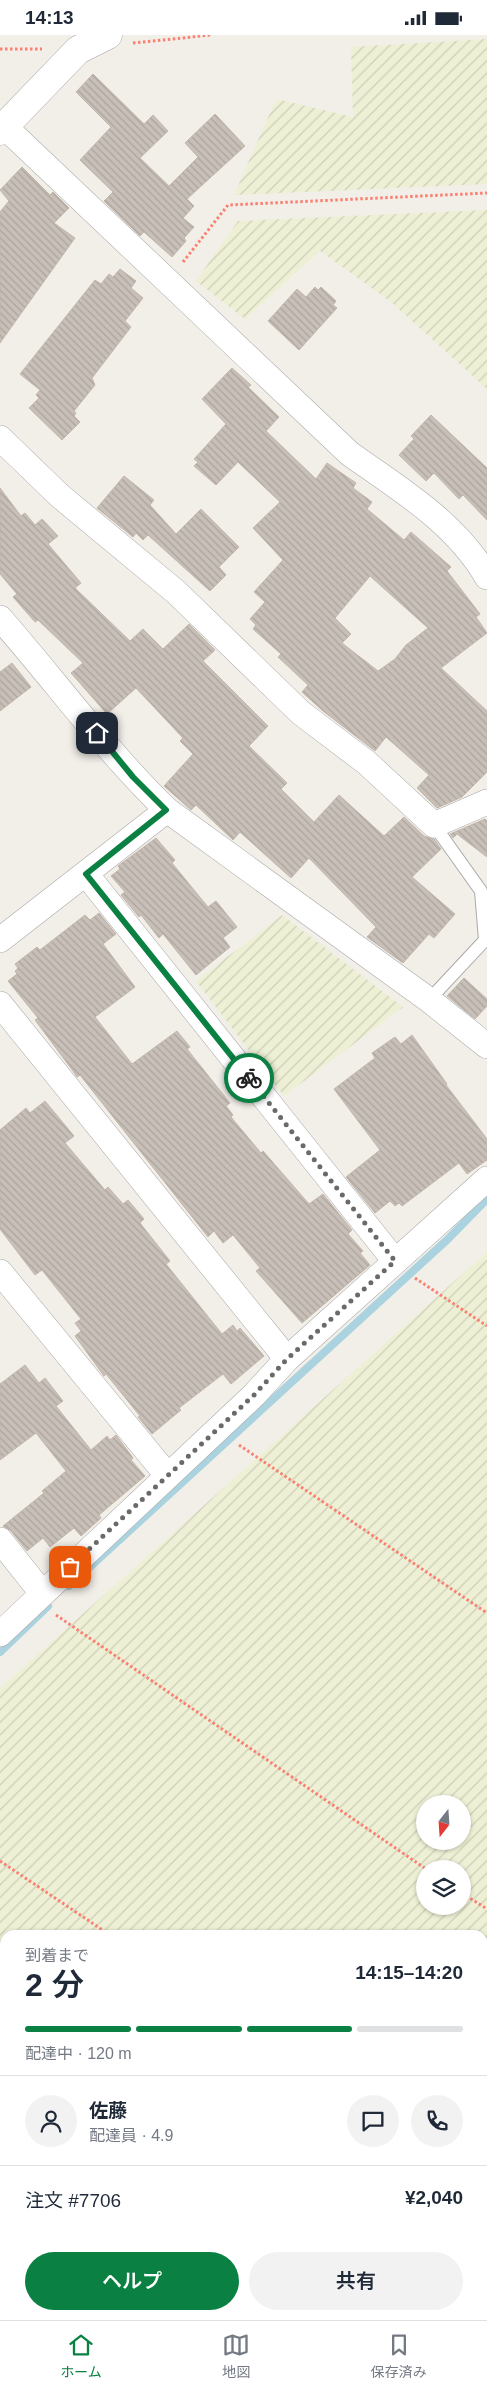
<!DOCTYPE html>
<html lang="ja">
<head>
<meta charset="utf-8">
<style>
	body { margin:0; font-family:Helvetica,"Noto Sans JP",sans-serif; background:#f2f2f3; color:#1f2937; height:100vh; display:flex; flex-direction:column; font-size:19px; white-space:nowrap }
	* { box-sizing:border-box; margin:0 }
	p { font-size:16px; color:#747a83 }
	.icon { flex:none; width:28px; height:28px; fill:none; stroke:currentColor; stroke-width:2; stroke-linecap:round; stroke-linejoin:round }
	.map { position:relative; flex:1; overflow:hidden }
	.details { position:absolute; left:0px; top:1895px; width:488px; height:390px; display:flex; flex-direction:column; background:#fff; border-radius:15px 15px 0 0; box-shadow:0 1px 4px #0004 }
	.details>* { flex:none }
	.needle { width:32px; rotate:197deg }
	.buttons { position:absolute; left:416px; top:1760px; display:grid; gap:10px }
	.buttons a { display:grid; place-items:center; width:55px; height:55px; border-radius:50%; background:#fff; box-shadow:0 1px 4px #0004; font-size:25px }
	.pin { position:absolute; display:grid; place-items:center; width:42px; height:42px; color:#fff; margin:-21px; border-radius:10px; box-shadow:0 2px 8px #0006 }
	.courier { position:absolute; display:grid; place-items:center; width:50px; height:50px; margin:-25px; border:4px solid #0b8043; border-radius:50%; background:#fff; color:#222; box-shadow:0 1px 6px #0007 }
	.headline em { font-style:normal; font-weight:600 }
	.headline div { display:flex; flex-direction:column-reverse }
	.headline { display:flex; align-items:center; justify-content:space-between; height:85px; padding:0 25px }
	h1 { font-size:32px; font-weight:600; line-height:38px }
	.bar { display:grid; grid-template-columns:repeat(4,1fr); gap:8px 5px; align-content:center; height:60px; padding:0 25px }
	.bar i { height:6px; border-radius:4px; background:#e0e1e3 }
	.bar .current { background:#0b8043 }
	.bar p { grid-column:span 4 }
	.line { display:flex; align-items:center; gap:12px; padding:0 25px; border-top:1px solid #e0e1e3 }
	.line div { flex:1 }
	.round { display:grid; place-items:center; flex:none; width:52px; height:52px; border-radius:26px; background:#f2f2f3 }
	.action { display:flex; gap:10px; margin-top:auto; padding:10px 25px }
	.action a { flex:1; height:58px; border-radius:30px; background:#0b8043; color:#fff; font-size:20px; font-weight:600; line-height:58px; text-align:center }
	.action a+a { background:#f2f2f3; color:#1f2937 }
	.status { display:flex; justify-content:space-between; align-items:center; height:35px; padding:0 25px; background:#fff; direction:ltr }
	.status svg { height:14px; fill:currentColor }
	.menu { display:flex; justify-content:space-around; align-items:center; height:70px; border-top:1px solid #e0e1e3; background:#fff; font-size:14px; color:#747a83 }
	.menu a { display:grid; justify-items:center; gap:2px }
	.menu .current { color:#0b8043 }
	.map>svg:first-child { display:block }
	.farmland { fill:url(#farmland-furrows); fill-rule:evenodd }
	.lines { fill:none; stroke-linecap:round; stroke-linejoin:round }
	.stream { stroke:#aad3df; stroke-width:8 }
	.building { fill:url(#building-back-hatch); stroke:#c4b6ab; fill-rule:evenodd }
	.service-casing { stroke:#a9a9a9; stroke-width:14 }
	.minor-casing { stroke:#a9a9a9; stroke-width:26 }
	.tertiary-casing { stroke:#a9a9a9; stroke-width:29 }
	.path { stroke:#fa8072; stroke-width:3; stroke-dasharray:2.5 2.5; stroke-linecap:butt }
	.service { stroke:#fff; stroke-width:12 }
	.minor { stroke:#fff; stroke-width:25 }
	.tertiary { stroke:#fff; stroke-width:28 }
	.rail-casing { stroke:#707070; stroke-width:5.5 }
	.rail { stroke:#fff; stroke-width:4; stroke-dasharray:11; stroke-linecap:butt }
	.done { stroke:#6b6a68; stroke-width:5; stroke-dasharray:0 9 }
	.route { stroke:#0b8043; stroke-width:6 }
</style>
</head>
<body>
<div class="status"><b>14:13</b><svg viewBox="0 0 49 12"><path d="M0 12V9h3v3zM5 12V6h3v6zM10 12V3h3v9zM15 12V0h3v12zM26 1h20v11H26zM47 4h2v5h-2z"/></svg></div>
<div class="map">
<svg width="487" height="2285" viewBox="0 0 487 2285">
	<defs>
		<pattern id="farmland-furrows" width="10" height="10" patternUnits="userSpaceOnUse" patternTransform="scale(1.25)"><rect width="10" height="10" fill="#eef0d5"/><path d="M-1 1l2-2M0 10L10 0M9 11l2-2" fill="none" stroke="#ccceb7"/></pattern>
		<pattern id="building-back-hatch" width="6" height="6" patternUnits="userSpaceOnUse" patternTransform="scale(1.25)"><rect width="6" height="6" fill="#c7bfb8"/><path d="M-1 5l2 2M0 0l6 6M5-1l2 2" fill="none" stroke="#aba49e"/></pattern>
	</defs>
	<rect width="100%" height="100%" fill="#f2efe9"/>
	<g class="farmland">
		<path d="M487 4V149L234 160 276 64 353 82 351 12Z"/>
		<path d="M487 175V354L391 267 320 216 245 284 196 246 238 186Z"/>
		<path d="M282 880 403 972 284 1061 196 946Z"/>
		<path d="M487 1217V2285H278L271 2280H482V1900H5V2096L0 2092V1653ZM425 1769H462V1806H425ZM425 1834H462V1871H425Z"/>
		<path d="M0 2183 5 2186V2237L0 2243Z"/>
	</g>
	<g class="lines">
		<g class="stream">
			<path d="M69 1551 448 1204 487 1164"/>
			<path d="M0 1617 48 1571"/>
		</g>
	</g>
	<g class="building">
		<path d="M93 39 144 89 153 80 168 96 140 123 169 151 198 122 185 108 215 79 245 111 187 164 194 171 183 183 194 192 184 203 186 206 172 222 144 197 140 201 104 166 113 157 80 125 111 92 76 57Z"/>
		<path d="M22 132 50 160 53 157 69 173 54 188 75 203 0 308V177L9 166 0 155Z"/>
		<path d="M120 234 136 246 131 253 143 263 125 286 131 292 92 343 95 350 74 376 76 378 74 381 80 387 62 405 29 373 39 363 36 360 40 355 20 339 95 245 101 249 109 239 113 242Z"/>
		<path d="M315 252 318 255 321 252 336 266 333 270 337 273 299 315 268 286 297 254 306 262Z"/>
		<path d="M232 333 251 350 248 352 279 382 266 396 316 444 327 428 356 448 353 453 372 467 367 474 404 505 411 497 451 532 447 536 480 579 476 582 487 598 441 633 487 676V737L462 762 437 773 417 753 429 740 386 702 375 716 323 676 302 657 308 650 278 622 281 619 253 594 256 590 250 584 265 567 254 557 283 525 253 493 280 467 238 427 216 450 194 431 198 427 194 424 226 389 202 364ZM370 541 428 593 406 610 395 624 378 636 342 608 351 599 335 583Z"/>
		<path d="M431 380 487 433V485L463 460 459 464 434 438 426 446 399 420 414 404 411 401Z"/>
		<path d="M124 441 154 465 150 470 176 499 201 474 239 512 219 532 226 540 210 556 148 500 143 505 136 498 133 502 97 473Z"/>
		<path d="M0 453 21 481 25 478 35 490 42 484 58 501 48 509 81 548 75 553 130 606 143 594 163 614 189 589 215 615 203 626 268 691 249 711 287 748 281 754 314 787 339 760 384 801 404 782 424 801 434 804 441 814 412 842 455 879 434 903 429 899 403 928 367 902 376 892 309 823 291 843 240 797 233 805 196 770 191 775 164 751 193 719 180 706 183 703 136 653 107 679 71 638 83 628 38 585 35 587 13 562 17 559 0 539Z"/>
		<path d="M12 628 31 652 0 676V637Z"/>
		<path d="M485 784 487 786V822L457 799 453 803 450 799Z"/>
		<path d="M156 803 175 825 172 828 208 872 216 866 237 892 223 903 230 912 196 940 163 899 159 903 141 880 139 882 121 860 125 857 111 841 120 834 118 831Z"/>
		<path d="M99 878 116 899 103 909 135 952 95 982 132 1029 177 996 190 1012 187 1014 230 1068 226 1071 233 1080 231 1082 261 1118 263 1116 309 1169 323 1159 352 1195 348 1199 363 1216 360 1218 370 1230 302 1288 256 1236 260 1233 233 1200 223 1208 214 1196 208 1202 80 1040 77 1042 73 1036 35 985 38 983 8 946 17 939 15 936 18 933 15 929 37 912 40 915 85 880 90 885Z"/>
		<path d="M464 943 487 964V971L475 984 447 961Z"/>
		<path d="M412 1000 447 1049 446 1050 487 1104V1125L467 1139 459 1128 402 1171 399 1168 395 1171 390 1166 375 1178 346 1142 380 1115 334 1054 375 1023 372 1018 395 1002 401 1009Z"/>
		<path d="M45 1066 74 1101 65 1108 105 1155 108 1152 123 1169 128 1165 144 1184 140 1188 170 1226 166 1229 222 1299 233 1290 237 1296 240 1293 264 1321 231 1349 223 1339 179 1373 181 1375 152 1399 138 1382 140 1381 106 1339 104 1341 75 1301 81 1296 75 1288 81 1284 42 1235 35 1240 0 1194V1095L26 1073 30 1078Z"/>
		<path d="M25 1330 39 1348 45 1343 63 1366 56 1371 91 1415 107 1401 110 1405 116 1400 133 1423 131 1425 145 1441 99 1480 101 1483 81 1501 74 1493 50 1512 43 1503 27 1516 11 1496 3 1491 44 1458 42 1456 66 1436 36 1398 0 1425V1349Z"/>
	</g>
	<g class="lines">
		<defs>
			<path id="service" d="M429 965 485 905 481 856 434 790"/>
			<g id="minor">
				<path d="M5 92 350 419C400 454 456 488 487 542"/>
				<path d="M0 403 60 461 176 557 301 678 367 728 434 790 487 767"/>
				<path d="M0 583C56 647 106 716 167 775L429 965 487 1011"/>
				<path d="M86 839 395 1226"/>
				<path d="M0 905 167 775"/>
				<path d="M0 969 287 1324"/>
				<path d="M0 1237 167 1440"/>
				<path d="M0 1505 42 1558"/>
				<path d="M0 1599 254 1360 287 1324 487 1144"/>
				<path d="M119 2285 122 2281"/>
			</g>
			<path id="tertiary" d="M0 96 78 15 108 0"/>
		</defs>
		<use href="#service" class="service-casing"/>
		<use href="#minor" class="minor-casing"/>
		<use href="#tertiary" class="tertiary-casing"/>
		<g class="path">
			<path d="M133 8 211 0"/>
			<path d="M0 14H42"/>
			<path d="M183 227 228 170 487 158"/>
			<path d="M415 1243 487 1291"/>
			<path d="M239 1410 487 1578"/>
			<path d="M56 1580 426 1834"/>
			<path d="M0 1826 110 1900"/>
			<path d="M462 1858 487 1874"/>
			<path d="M482 2150 487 2153"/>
		</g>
		<use href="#service" class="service"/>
		<use href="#minor" class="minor"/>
		<use href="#tertiary" class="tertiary"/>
		<defs>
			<g id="rail">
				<path d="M0 2147 5 2151"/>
				<path d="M0 2166 5 2170"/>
				<path d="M169 2280 176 2285"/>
				<path d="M196 2280 203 2285"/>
			</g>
		</defs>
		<use href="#rail" class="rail-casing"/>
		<use href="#rail" class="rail"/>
	</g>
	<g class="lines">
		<path class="done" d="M70 1532 254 1360 287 1324 395 1226 249 1043"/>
		<path class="route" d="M97 698 133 742 166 775 86 839 249 1043"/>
	</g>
</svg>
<div class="buttons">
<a><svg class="needle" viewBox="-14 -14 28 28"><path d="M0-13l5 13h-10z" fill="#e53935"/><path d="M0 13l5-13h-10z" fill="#747a83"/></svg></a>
<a><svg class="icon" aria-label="layers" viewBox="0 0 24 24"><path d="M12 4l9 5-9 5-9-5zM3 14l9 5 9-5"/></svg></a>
</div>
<div class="pin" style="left:70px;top:1532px;background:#ea580c"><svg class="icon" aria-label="bag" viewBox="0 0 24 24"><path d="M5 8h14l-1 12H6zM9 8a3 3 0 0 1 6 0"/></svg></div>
<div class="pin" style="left:97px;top:698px;background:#1f2937"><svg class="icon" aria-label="home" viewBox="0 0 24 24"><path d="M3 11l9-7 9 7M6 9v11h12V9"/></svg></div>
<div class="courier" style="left:249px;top:1043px"><svg class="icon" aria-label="bike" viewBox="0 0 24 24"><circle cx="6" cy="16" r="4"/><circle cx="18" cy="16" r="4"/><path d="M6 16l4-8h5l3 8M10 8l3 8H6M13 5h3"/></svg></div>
<section class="details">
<div class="headline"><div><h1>2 分</h1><p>到着まで</p></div><em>14:15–14:20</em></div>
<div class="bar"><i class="current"></i><i class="current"></i><i class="current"></i><i></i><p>配達中 · 120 m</p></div>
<div class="line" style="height:90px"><a class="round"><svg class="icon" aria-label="person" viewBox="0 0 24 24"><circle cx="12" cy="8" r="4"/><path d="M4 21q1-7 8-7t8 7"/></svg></a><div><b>佐藤</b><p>配達員 · 4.9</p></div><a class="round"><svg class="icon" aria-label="chat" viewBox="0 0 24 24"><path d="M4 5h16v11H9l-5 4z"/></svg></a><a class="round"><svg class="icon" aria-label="phone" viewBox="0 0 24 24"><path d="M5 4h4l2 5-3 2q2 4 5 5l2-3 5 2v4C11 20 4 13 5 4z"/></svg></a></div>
<div class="line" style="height:65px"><div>注文 #7706</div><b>¥2,040</b></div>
<div class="action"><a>ヘルプ</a><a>共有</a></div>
</section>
</div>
<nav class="menu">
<a class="current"><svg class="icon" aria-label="home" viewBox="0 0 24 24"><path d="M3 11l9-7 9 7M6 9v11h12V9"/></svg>ホーム</a>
<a><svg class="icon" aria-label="map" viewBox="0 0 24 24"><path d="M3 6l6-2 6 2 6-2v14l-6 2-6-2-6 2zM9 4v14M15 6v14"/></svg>地図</a>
<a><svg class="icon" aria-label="saved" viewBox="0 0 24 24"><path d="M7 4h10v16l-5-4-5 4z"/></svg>保存済み</a>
</nav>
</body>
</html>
